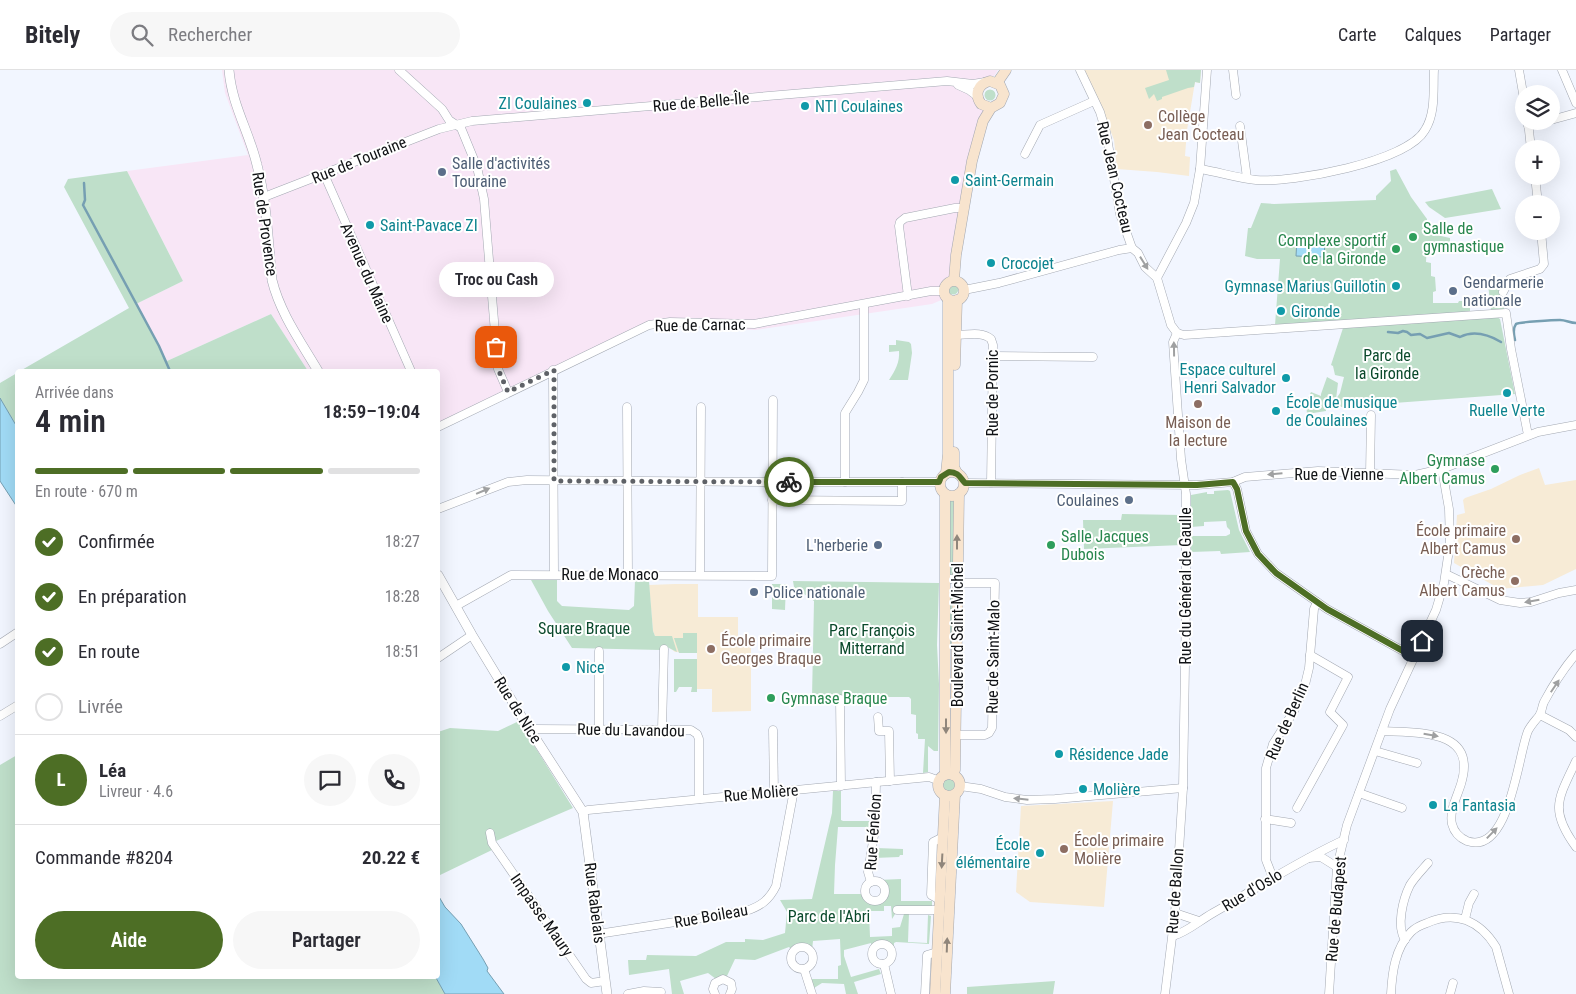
<!DOCTYPE html>
<html lang="fr">
<head>
<meta charset="utf-8">
<style>
	body { margin:0; font-family:"Roboto Condensed",sans-serif; background:#f7f7f7; color:#2b2b33; height:100vh; display:flex; flex-direction:column; font-size:19px; white-space:nowrap }
	* { box-sizing:border-box; margin:0 }
	p { font-size:16px; color:#7c7c81 }
	.icon { flex:none; width:28px; height:28px; fill:none; stroke:currentColor; stroke-width:2; stroke-linecap:round; stroke-linejoin:round }
	.map { position:relative; flex:1; overflow:hidden }
	.drawer { position:absolute; left:15px; top:299px; width:425px; height:610px; display:flex; flex-direction:column; background:#fff; border-radius:5px; box-shadow:0 5px 20px #0002 }
	.drawer>* { flex:none }
	.buttons { position:absolute; left:1515px; top:15px; display:grid; gap:10px }
	.buttons a { display:grid; place-items:center; width:45px; height:45px; border-radius:50%; background:#fff; box-shadow:0 5px 20px #0002; font-size:25px }
	.pin { position:absolute; display:grid; place-items:center; width:42px; height:42px; color:#fff; margin:-21px; border-radius:10px; box-shadow:0 2px 8px #0006 }
	.courier { position:absolute; display:grid; place-items:center; width:50px; height:50px; margin:-25px; border:4px solid #4d6e25; border-radius:50%; background:#fff; color:#222; box-shadow:0 1px 6px #0007 }
	.bubble { position:absolute; height:35px; border-radius:18px; background:#fff; box-shadow:0 5px 20px #0002; font-size:16px; font-weight:600; line-height:35px; text-align:center }
	.overview em { font-style:normal; font-weight:600 }
	.overview div { display:flex; flex-direction:column-reverse }
	.overview { display:flex; align-items:center; justify-content:space-between; height:85px; padding:0 20px }
	h1 { font-size:32px; font-weight:600; line-height:38px }
	.bar { display:grid; grid-template-columns:repeat(4,1fr); gap:8px 5px; align-content:center; height:60px; padding:0 20px }
	.bar i { height:6px; border-radius:4px; background:#e1e1e2 }
	.bar .active { background:#4d6e25 }
	.bar p { grid-column:span 4 }
	.line { display:flex; align-items:center; gap:12px; padding:0 20px; border-top:1px solid #e1e1e2 }
	.line div { flex:1 }
	.round { display:grid; place-items:center; flex:none; width:52px; height:52px; border-radius:26px; background:#f7f7f7 }
	ol { padding:0 20px; list-style:none }
	li { display:flex; align-items:center; gap:15px; height:55px }
	li p { margin-inline-start:auto }
	li .icon { padding:5px; border-radius:50%; background:#4d6e25; color:#fff; stroke-width:4 }
	li:last-child { color:#7c7c81 }
	li i { width:28px; height:28px; border:2px solid #e1e1e2; border-radius:50% }
	.cta { display:flex; gap:10px; margin-top:auto; padding:10px 20px }
	.cta a { flex:1; height:58px; border-radius:30px; background:#4d6e25; color:#fff; font-size:20px; font-weight:600; line-height:58px; text-align:center }
	.cta a+a { background:#f7f7f7; color:#2b2b33 }
	header { display:flex; align-items:center; gap:30px; box-sizing:border-box; height:70px; padding:0 25px; background:#fff; border-bottom:1px solid #e1e1e2 }
	header strong { font-size:24px }
	nav { display:flex; gap:28px; margin-inline-start:auto; font-size:18px }
	.search { width:350px; height:45px; background:#f7f7f7; display:flex; align-items:center; gap:12px; box-sizing:border-box; padding:0 18px; border-radius:28px; color:#7c7c81; font-size:19px }
	.map>svg:first-child { display:block }
	.industrial { fill:#f8e6f6 }
	.education { fill:#f7ebd6 }
	.green { fill:#bfdfca }
	.water { fill:#a1dbf6; stroke:#769fb2 }
	.lines { fill:none; stroke-linecap:round; stroke-linejoin:round }
	.stream { stroke:#769fb2; stroke-width:2.5 }
	.minor-casing { stroke:#a3a8b2; stroke-width:9 }
	.tertiary-casing { stroke:#a3a8b2; stroke-width:10 }
	.secondary-casing { stroke:#a3a8b2; stroke-width:11 }
	.minor { stroke:#fff; stroke-width:8 }
	.tertiary { stroke:#fff; stroke-width:9 }
	.secondary { stroke:#f8e4ce; stroke-width:10 }
	.oneway { fill:#9fa0a1 }
	.oneway2 { fill:#90867b }
	.done { stroke:#5f6267; stroke-width:5; stroke-dasharray:0 9 }
	.route { stroke:#4d6e25; stroke-width:6 }
	.culture-dot { fill:#0f9aa8; stroke:#fff; stroke-width:2 }
	.education-dot { fill:#8d6e63; stroke:#fff; stroke-width:2 }
	.service-dot { fill:#5c6f8a; stroke:#fff; stroke-width:2 }
	.leisure-dot { fill:#2e9e5b; stroke:#fff; stroke-width:2 }
	.labels { text-anchor:middle; dominant-baseline:central; stroke-width:4; stroke-linejoin:round; paint-order:stroke }
	.street-label { font-size:16px; fill:#101215; stroke:#fff }
	.culture-label { font-size:16px; fill:#0d838f; stroke:#fff; text-anchor:start }
	.education-label { font-size:16px; fill:#785e54; stroke:#fff; text-anchor:start }
	.service-label { font-size:16px; fill:#4e5e75; stroke:#fff; text-anchor:start }
	.leisure-label { font-size:16px; fill:#27864d; stroke:#fff; text-anchor:start }
	.park-label { font-size:16px; fill:#0a492b; stroke:#fff }
</style>
</head>
<body>
<header>
<strong>Bitely</strong>
<div class="search"><svg class="icon" aria-label="search" viewBox="0 0 24 24"><circle cx="10" cy="10" r="6"/><path d="M15 15l6 6"/></svg>Rechercher</div>
<nav><a>Carte</a><a>Calques</a><a>Partager</a></nav>
</header>
<div class="map">
<svg width="1576" height="924" viewBox="0 0 1576 924">
	<rect width="100%" height="100%" fill="#f2f6ff"/>
	<path class="industrial" d="M222 0H998L995 5 979 18 987 37 954 210 949 211 944 218 943 223 946 228 932 234 755 260 654 255 438 360V301H308L271 244 167 291 136 234 183 211 127 101 248 85 225 23Z"/>
	<g class="education">
		<path d="M1083 0H1201L1200 13 1195 12 1187 60 1185 86 1190 87 1189 106 1157 102 1117 99 1114 70 1099 31Z"/>
		<path d="M1539 398 1545 415 1576 410V499L1543 515 1500 519 1454 493 1457 445 1465 443 1463 430 1465 428 1491 419 1520 405Z"/>
		<path d="M675 514H698V547H738V572L751 573V641L712 642V619H697V583L675 582 655 566 653 561 649 515Z"/>
		<path d="M1113 731 1104 837 1030 832 1016 822 1021 736Z"/>
	</g>
	<g class="green">
		<path d="M1166 0H1201L1200 13 1195 12 1194 17 1188 18 1162 27V29L1157 31 1154 24 1149 29 1145 18 1169 10Z"/>
		<circle cx="990" cy="25" r="5.5"/>
		<path d="M1396 99 1411 127 1427 149V153L1441 166 1450 168V175H1427L1426 192 1431 193V206L1435 207 1436 221 1433 222V233H1458L1459 231H1470V242L1275 255 1280 189H1257L1245 186 1248 158H1251L1261 133 1274 134 1376 130V126L1391 111 1390 101Z"/>
		<path d="M127 101 183 211 136 234 167 291 271 244 308 301H20L129 238 64 117 68 109Z"/>
		<path d="M1492 119 1501 139 1445 148 1429 137 1425 132Z"/>
		<circle cx="953" cy="219" r="5.5"/>
		<path d="M1488 214 1499 218 1503 233 1504 239 1491 240Z"/>
		<path d="M1497 247 1500 249 1515 324 1327 338 1326 337V341L1307 344 1306 332 1311 322 1321 326V324L1327 307 1338 313 1336 329 1340 323 1344 307 1335 305 1333 296 1331 295 1343 258Z"/>
		<path d="M896 270 909 272 911 274 912 283 908 310H889C895 301 900 292 899 281L889 282V275H896Z"/>
		<path d="M17 303V357L0 328V313Z"/>
		<path d="M1228 420 1230 421 1239 460 1250 482 1221 484 1220 481 1191 482V466H1226L1230 464V460L1227 457 1226 451 1204 452V456L1191 457V425L1207 422V424H1214V421Z"/>
		<path d="M955 427V508L950 505 948 442 950 428Z"/>
		<path d="M1122 444 1181 445 1182 475 1084 479 1083 450H1121Z"/>
		<path d="M531 510H557V531L562 536 629 540 634 536 635 510 649 511 653 561 655 566H672L677 582 663 575 661 580 572 578 548 541Z"/>
		<path d="M793 511 939 513 937 575 939 614 938 681H934L928 676V702L923 703 925 669H918V664L916 663V645L911 644V629L909 627H888V629L812 627 814 531 794 517Z"/>
		<path d="M772 514H786L785 540 772 539Z"/>
		<path d="M949 520 954 523 955 576H949Z"/>
		<path d="M683 563H697V583H679L674 568H683Z"/>
		<path d="M674 589H697V622H691L692 617H679L676 622H674Z"/>
		<path d="M519 651 573 738 489 774 492 780 438 806V662L450 658 498 661Z"/>
		<path d="M17 685 18 906H435L445 924H0V695Z"/>
		<circle cx="949" cy="715" r="6"/>
		<path d="M833 721H841V750L843 751H872L871 757H838L835 795 834 824H863C869 831 872 833 881 831L885 825 884 814 878 810 901 809V831H932V837L897 841 892 849 891 836H884V841H869L870 867 892 866V858L900 857 904 844 909 843 908 872 927 873 928 845 931 846 929 874 896 872 894 873V882C888 873 880 870 872 879L871 873 844 880V886L851 907 879 899 881 904 854 912 858 924H846L844 914 822 913 814 918 810 909H838V896L841 895 840 869 813 871 812 880 803 877 792 880 789 877 755 890 735 889 727 906 716 909 708 903 680 911 684 924H672L669 899 629 905 628 890H646L647 885 696 886 726 872H745V869L763 870 785 863 787 842 780 830 812 829 832 743Z"/>
		<path d="M876 778 903 779V785H900L899 787 874 788Z"/>
		<path d="M1055 911 1053 924H967V917Z"/>
	</g>
	<g class="water">
		<path d="M1297 169 1325 171 1324 187 1296 186Z"/>
		<path d="M0 328 17 357V437L0 411Z"/>
		<path d="M438 825 445 837 461 854 483 889 488 898 487 901 504 924H445L435 906H438Z"/>
	</g>
	<g class="lines">
		<g class="stream">
			<path d="M84 113 85 130 83 135 159 276 170 301"/>
			<path d="M1388 262 1398 263 1403 261 1407 262 1411 265 1420 264 1427 268 1449 263 1460 267C1474 260 1489 265 1501 272"/>
			<path d="M1515 270C1514 266 1513 258 1516 254 1518 252 1555 250 1560 250 1566 250 1570 253 1576 253"/>
		</g>
		<defs>
			<g id="minor">
				<path d="M399 0 442 39 449 50 461 58 477 97 484 129 498 299 508 322"/>
				<path d="M1080 0 1100 42 1106 62 1120 144 1132 178 1138 183 1145 197 1157 208 1171 255 1177 263"/>
				<path d="M1233 0 1236 25"/>
				<path d="M1519 0 1524 29"/>
				<path d="M1562 0 1576 33"/>
				<path d="M958 15 969 20 977 26"/>
				<path d="M1551 50 1576 43"/>
				<path d="M1528 51 1531 79"/>
				<path d="M1240 56 1247 108"/>
				<path d="M1528 56 1548 51"/>
				<path d="M1025 84 1040 55 1094 31"/>
				<path d="M1200 99C1219 102 1237 108 1256 110 1292 113 1407 92 1425 60 1436 43 1433 19 1434 0"/>
				<path d="M324 104 411 301"/>
				<path d="M1535 106 1538 134"/>
				<path d="M264 127 439 59 472 51 947 11 973 14 985 12"/>
				<path d="M1157 208 1186 153 1194 133 1200 99 1207 0"/>
				<path d="M964 220 999 213 1119 180 1132 178"/>
				<path d="M1503 222 1510 209 1540 199 1544 194 1541 161"/>
				<path d="M908 226 899 156 900 152 905 148 955 138H963"/>
				<path d="M1177 263 1184 265 1506 243 1511 279 1528 365"/>
				<path d="M956 265C967 265 982 261 991 269L993 275 991 413"/>
				<path d="M993 286 1093 287"/>
				<path d="M553 300 554 504"/>
				<path d="M627 337 628 505"/>
				<path d="M438 357 649 255 670 252 754 254 931 221H943"/>
				<path d="M1370 404 1371 345"/>
				<path d="M845 412V343L858 322 864 310V235"/>
				<path d="M1233 412 1237 419 1246 461 1258 484 1276 503 1327 539 1403 581 1416 585"/>
				<path d="M964 413 1197 415 1233 412 1245 407 1318 401 1415 405 1442 399 1538 362 1576 355"/>
				<path d="M772 430 902 431V412"/>
				<path d="M438 439 508 412 527 410 766 412H939"/>
				<path d="M1446 504 1500 530 1520 533 1531 532 1559 523 1576 520"/>
				<path d="M700 505 701 337"/>
				<path d="M946 509H955L957 513H995L992 658 989 663 985 665H956"/>
				<path d="M456 536 511 505 772 506 773 330"/>
				<path d="M0 574 18 562"/>
				<path d="M438 588 472 565"/>
				<path d="M840 629 841 716"/>
				<path d="M1540 645 1569 660 1576 667"/>
				<path d="M0 646 18 635"/>
				<path d="M878 647 879 661H889L890 711"/>
				<path d="M599 659V581"/>
				<path d="M662 659 664 579"/>
				<path d="M530 660 535 659 691 660 697 664 699 669V729"/>
				<path d="M773 660 774 722"/>
				<path d="M1382 661C1419 663 1478 659 1461 714 1457 727 1449 741 1452 754 1454 762 1460 768 1467 771 1510 786 1518 684 1528 661 1531 655 1535 651 1539 646 1542 642 1542 636 1544 632 1552 617 1565 597 1576 584"/>
				<path d="M1375 681 1417 693"/>
				<path d="M1576 691C1558 729 1549 740 1576 777"/>
				<path d="M960 716 981 719 1005 727 1027 730 1055 729 1183 718"/>
				<path d="M1359 723 1402 738"/>
				<path d="M1297 738 1343 655 1330 642 1348 607 1310 585"/>
				<path d="M583 742 588 740 929 707 940 711"/>
				<path d="M1265 749 1291 753"/>
				<path d="M490 763 492 773 586 909 591 913 605 911"/>
				<path d="M1309 788 1321 787 1337 797"/>
				<path d="M1273 808 1266 790V698L1273 674 1294 641 1304 619 1309 598 1314 539 1317 532"/>
				<circle cx="875" cy="821" r="10"/>
				<path d="M871 812 868 802 875 759 876 712"/>
				<path d="M940 830 931 825 933 772 943 767"/>
				<path d="M897 840H939"/>
				<path d="M1175 843 1199 851"/>
				<path d="M1465 849 1469 833 1474 824"/>
				<path d="M598 864 746 841C761 836 769 830 776 816L794 720"/>
				<path d="M1173 866C1187 862 1199 851 1213 843 1256 819 1298 791 1344 770"/>
				<path d="M1405 870C1396 856 1403 829 1410 815 1415 807 1422 800 1428 793"/>
				<circle cx="882" cy="884" r="10"/>
				<circle cx="802" cy="888" r="11"/>
				<path d="M884 894 891 924"/>
				<path d="M804 899 812 924"/>
				<path d="M628 924 644 921 661 922"/>
				<path d="M715 924 713 919 715 913 723 909 731 913 732 919 730 924"/>
				<path d="M925 924 927 885 937 882"/>
				<path d="M1165 924 1175 843 1183 718 1186 532V424L1181 389 1173 272 1177 263"/>
				<path d="M1329 924 1337 797 1347 755 1390 639 1436 540 1444 513 1450 473 1449 439 1442 399"/>
				<path d="M1391 924C1392 903 1395 878 1411 862 1415 858 1421 855 1427 853 1456 840 1480 851 1496 877L1509 924"/>
				<path d="M1450 924 1453 913"/>
			</g>
			<g id="tertiary">
				<path d="M229 0C232 36 249 61 257 95 267 133 268 171 272 210 280 243 301 272 318 301"/>
				<path d="M438 505 472 565 523 649 583 742 607 924"/>
			</g>
			<g id="secondary">
				<path d="M997 13 1006 0"/>
				<path d="M954 210 956 185 972 91 983 51 991 38 1000 33 1004 24 1000 15 990 11C978 14 974 24 981 34L991 38"/>
				<circle cx="954" cy="221" r="10"/>
				<path d="M955 295 957 230"/>
				<path d="M954 382V397L957 403"/>
				<circle cx="952" cy="414" r="12"/>
				<path d="M946 403 948 384V229"/>
				<circle cx="949" cy="715" r="11"/>
				<path d="M945 705V425"/>
				<path d="M953 705 955 700 959 424"/>
				<path d="M935 924 945 725"/>
				<path d="M945 924 955 724"/>
			</g>
		</defs>
		<use href="#minor" class="minor-casing"/>
		<use href="#tertiary" class="tertiary-casing"/>
		<use href="#secondary" class="secondary-casing"/>
		<use href="#minor" class="minor"/>
		<use href="#tertiary" class="tertiary"/>
		<use href="#secondary" class="secondary"/>
	</g>
	<defs><path id="oneway-solid" d="M-6-.8H1V-3.2L6.5 0L1 3.2V.8H-6Z" transform="scale(1.25)"/></defs>
	<g class="oneway">
		<use href="#oneway-solid" transform="translate(1144 193) rotate(58)"/>
		<use href="#oneway-solid" transform="translate(1174 279) rotate(-91)"/>
		<use href="#oneway-solid" transform="translate(1275 404) rotate(175)"/>
		<use href="#oneway-solid" transform="translate(483 421) rotate(-23)"/>
		<use href="#oneway-solid" transform="translate(1532 531) rotate(170)"/>
		<use href="#oneway-solid" transform="translate(1555 616) rotate(-56)"/>
		<use href="#oneway-solid" transform="translate(1431 665) rotate(10)"/>
		<use href="#oneway-solid" transform="translate(1021 729) rotate(-174)"/>
		<use href="#oneway-solid" transform="translate(1492 763) rotate(-46)"/>
	</g>
	<g class="oneway2">
		<use href="#oneway-solid" transform="translate(957 472) rotate(-90)"/>
		<use href="#oneway-solid" transform="translate(946 656) rotate(90)"/>
		<use href="#oneway-solid" transform="translate(942 791) rotate(93)"/>
		<use href="#oneway-solid" transform="translate(947 875) rotate(-88)"/>
	</g>
	<g class="lines">
		<path class="done" d="M496 277 498 299 508 322 554 300V411L789 412"/>
		<path class="route" d="M789 412H939L941 407 949 402C959 402 960 408 965 413L1197 415 1233 412 1237 419 1246 461 1258 484 1276 503 1327 539 1403 581 1416 585 1422 571"/>
	</g>
	<g class="culture-dot">
		<circle cx="587" cy="33" r="5"/>
		<circle cx="805" cy="36" r="5"/>
		<circle cx="955" cy="110" r="5"/>
		<circle cx="370" cy="155" r="5"/>
		<circle cx="991" cy="193" r="5"/>
		<circle cx="1396" cy="216" r="5"/>
		<circle cx="1281" cy="241" r="5"/>
		<circle cx="1286" cy="308" r="5"/>
		<circle cx="1507" cy="323" r="5"/>
		<circle cx="1276" cy="341" r="5"/>
		<circle cx="566" cy="597" r="5"/>
		<circle cx="1059" cy="684" r="5"/>
		<circle cx="1083" cy="719" r="5"/>
		<circle cx="1433" cy="735" r="5"/>
		<circle cx="1040" cy="783" r="5"/>
	</g>
	<g class="education-dot">
		<circle cx="1148" cy="55" r="5"/>
		<circle cx="1198" cy="334" r="5"/>
		<circle cx="1516" cy="469" r="5"/>
		<circle cx="1515" cy="511" r="5"/>
		<circle cx="711" cy="579" r="5"/>
		<circle cx="1064" cy="779" r="5"/>
	</g>
	<g class="service-dot">
		<circle cx="442" cy="102" r="5"/>
		<circle cx="1453" cy="221" r="5"/>
		<circle cx="1129" cy="430" r="5"/>
		<circle cx="878" cy="475" r="5"/>
		<circle cx="754" cy="522" r="5"/>
	</g>
	<g class="leisure-dot">
		<circle cx="1413" cy="167" r="5"/>
		<circle cx="1396" cy="179" r="5"/>
		<circle cx="1495" cy="399" r="5"/>
		<circle cx="1051" cy="475" r="5"/>
		<circle cx="771" cy="628" r="5"/>
	</g>
	<g class="labels">
		<g class="street-label">
			<text transform="translate(701 32) rotate(-5)">Rue de Belle-Île</text>
			<text transform="translate(359 90) rotate(-22)">Rue de Touraine</text>
			<text transform="translate(1115 107) rotate(77)">Rue Jean Cocteau</text>
			<text transform="translate(265 154) rotate(82)">Rue de Provence</text>
			<text transform="translate(367 203) rotate(66)">Avenue du Maine</text>
			<text transform="translate(700 255) rotate(-1)">Rue de Carnac</text>
			<text transform="translate(992 323) rotate(-90)">Rue de Pornic</text>
			<text x="1339" y="404">Rue de Vienne</text>
			<text x="610" y="504">Rue de Monaco</text>
			<text transform="translate(1185 516) rotate(-90)">Rue du Général de Gaulle</text>
			<text transform="translate(957 565) rotate(-90)">Boulevard Saint-Michel</text>
			<text transform="translate(993 587) rotate(-89)">Rue de Saint-Malo</text>
			<text transform="translate(518 640) rotate(58)">Rue de Nice</text>
			<text transform="translate(1287 651) rotate(-66)">Rue de Berlin</text>
			<text transform="translate(631 660) rotate(1)">Rue du Lavandou</text>
			<text transform="translate(761 723) rotate(-5)">Rue Molière</text>
			<text transform="translate(873 762) rotate(-86)">Rue Fénélon</text>
			<text transform="translate(1252 820) rotate(-31)">Rue d'Oslo</text>
			<text transform="translate(1175 821) rotate(-86)">Rue de Ballon</text>
			<text transform="translate(595 833) rotate(83)">Rue Rabelais</text>
			<text transform="translate(1336 839) rotate(-85)">Rue de Budapest</text>
			<text transform="translate(542 845) rotate(55)">Impasse Maury</text>
			<text transform="translate(711 846) rotate(-10)">Rue Boileau</text>
		</g>
		<g class="culture-label">
			<text x="577" y="33" text-anchor="end">ZI Coulaines</text>
			<text x="815" y="36">NTI Coulaines</text>
			<text x="965" y="110">Saint-Germain</text>
			<text x="380" y="155">Saint-Pavace ZI</text>
			<text x="1001" y="193">Crocojet</text>
			<text x="1386" y="216" text-anchor="end">Gymnase Marius Guillotin</text>
			<text x="1291" y="241">Gironde</text>
			<text x="1276" y="299" text-anchor="end">Espace culturel<tspan x="1276" dy="18">Henri Salvador</tspan></text>
			<text x="1286" y="332">École de musique<tspan x="1286" dy="18">de Coulaines</tspan></text>
			<text x="1507" y="340" text-anchor="middle">Ruelle Verte</text>
			<text x="576" y="597">Nice</text>
			<text x="1069" y="684">Résidence Jade</text>
			<text x="1093" y="719">Molière</text>
			<text x="1443" y="735">La Fantasia</text>
			<text x="1030" y="774" text-anchor="end">École<tspan x="1030" dy="18">élémentaire</tspan></text>
		</g>
		<g class="education-label">
			<text x="1158" y="46">Collège<tspan x="1158" dy="18">Jean Cocteau</tspan></text>
			<text x="1198" y="352" text-anchor="middle">Maison de<tspan x="1198" dy="18">la lecture</tspan></text>
			<text x="1506" y="460" text-anchor="end">École primaire<tspan x="1506" dy="18">Albert Camus</tspan></text>
			<text x="1505" y="502" text-anchor="end">Crèche<tspan x="1505" dy="18">Albert Camus</tspan></text>
			<text x="721" y="570">École primaire<tspan x="721" dy="18">Georges Braque</tspan></text>
			<text x="1074" y="770">École primaire<tspan x="1074" dy="18">Molière</tspan></text>
		</g>
		<g class="service-label">
			<text x="452" y="93">Salle d'activités<tspan x="452" dy="18">Touraine</tspan></text>
			<text x="1463" y="212">Gendarmerie<tspan x="1463" dy="18">nationale</tspan></text>
			<text x="1119" y="430" text-anchor="end">Coulaines</text>
			<text x="868" y="475" text-anchor="end">L'herberie</text>
			<text x="764" y="522">Police nationale</text>
		</g>
		<g class="leisure-label">
			<text x="1423" y="158">Salle de<tspan x="1423" dy="18">gymnastique</tspan></text>
			<text x="1386" y="170" text-anchor="end">Complexe sportif<tspan x="1386" dy="18">de la Gironde</tspan></text>
			<text x="1485" y="390" text-anchor="end">Gymnase<tspan x="1485" dy="18">Albert Camus</tspan></text>
			<text x="1061" y="466">Salle Jacques<tspan x="1061" dy="18">Dubois</tspan></text>
			<text x="781" y="628">Gymnase Braque</text>
		</g>
		<g class="park-label">
			<text x="1387" y="285">Parc de<tspan x="1387" dy="18">la Gironde</tspan></text>
			<text x="584" y="558">Square Braque</text>
			<text x="872" y="560">Parc François<tspan x="872" dy="18">Mitterrand</tspan></text>
			<text x="829" y="846">Parc de l'Abri</text>
		</g>
	</g>
</svg>
<div class="buttons">
<a><svg class="icon" aria-label="layers" viewBox="0 0 24 24"><path d="M12 4l9 5-9 5-9-5zM3 14l9 5 9-5"/></svg></a>
<a>+</a>
<a>−</a>
</div>
<div class="pin" style="left:496px;top:277px;background:#ea580c"><svg class="icon" aria-label="bag" viewBox="0 0 24 24"><path d="M5 8h14l-1 12H6zM9 8a3 3 0 0 1 6 0"/></svg></div>
<div class="pin" style="left:1422px;top:571px;background:#1f2937"><svg class="icon" aria-label="home" viewBox="0 0 24 24"><path d="M3 11l9-7 9 7M6 9v11h12V9"/></svg></div>
<div class="courier" style="left:789px;top:412px"><svg class="icon" aria-label="bike" viewBox="0 0 24 24"><circle cx="6" cy="16" r="4"/><circle cx="18" cy="16" r="4"/><path d="M6 16l4-8h5l3 8M10 8l3 8H6M13 5h3"/></svg></div>
<div class="bubble" style="left:439px;top:192px;width:115px">Troc ou Cash</div>
<section class="drawer">
<div class="overview"><div><h1>4 min</h1><p>Arrivée dans</p></div><em>18:59–19:04</em></div>
<div class="bar"><i class="active"></i><i class="active"></i><i class="active"></i><i></i><p>En route · 670 m</p></div>
<ol>
<li><svg class="icon" aria-label="check" viewBox="0 0 24 24"><path d="M5 12l5 5 9-10"/></svg>Confirmée<p>18:27</p></li>
<li><svg class="icon" aria-label="check" viewBox="0 0 24 24"><path d="M5 12l5 5 9-10"/></svg>En préparation<p>18:28</p></li>
<li><svg class="icon" aria-label="check" viewBox="0 0 24 24"><path d="M5 12l5 5 9-10"/></svg>En route<p>18:51</p></li>
<li><i></i>Livrée</li>
</ol>
<div class="line" style="height:90px"><b class="round" style="background:#4d6e25;color:#fff">L</b><div><b>Léa</b><p>Livreur · 4.6</p></div><a class="round"><svg class="icon" aria-label="chat" viewBox="0 0 24 24"><path d="M4 5h16v11H9l-5 4z"/></svg></a><a class="round"><svg class="icon" aria-label="phone" viewBox="0 0 24 24"><path d="M5 4h4l2 5-3 2q2 4 5 5l2-3 5 2v4C11 20 4 13 5 4z"/></svg></a></div>
<div class="line" style="height:65px"><div>Commande #8204</div><b>20.22 €</b></div>
<div class="cta"><a>Aide</a><a>Partager</a></div>
</section>
</div>
</body>
</html>
